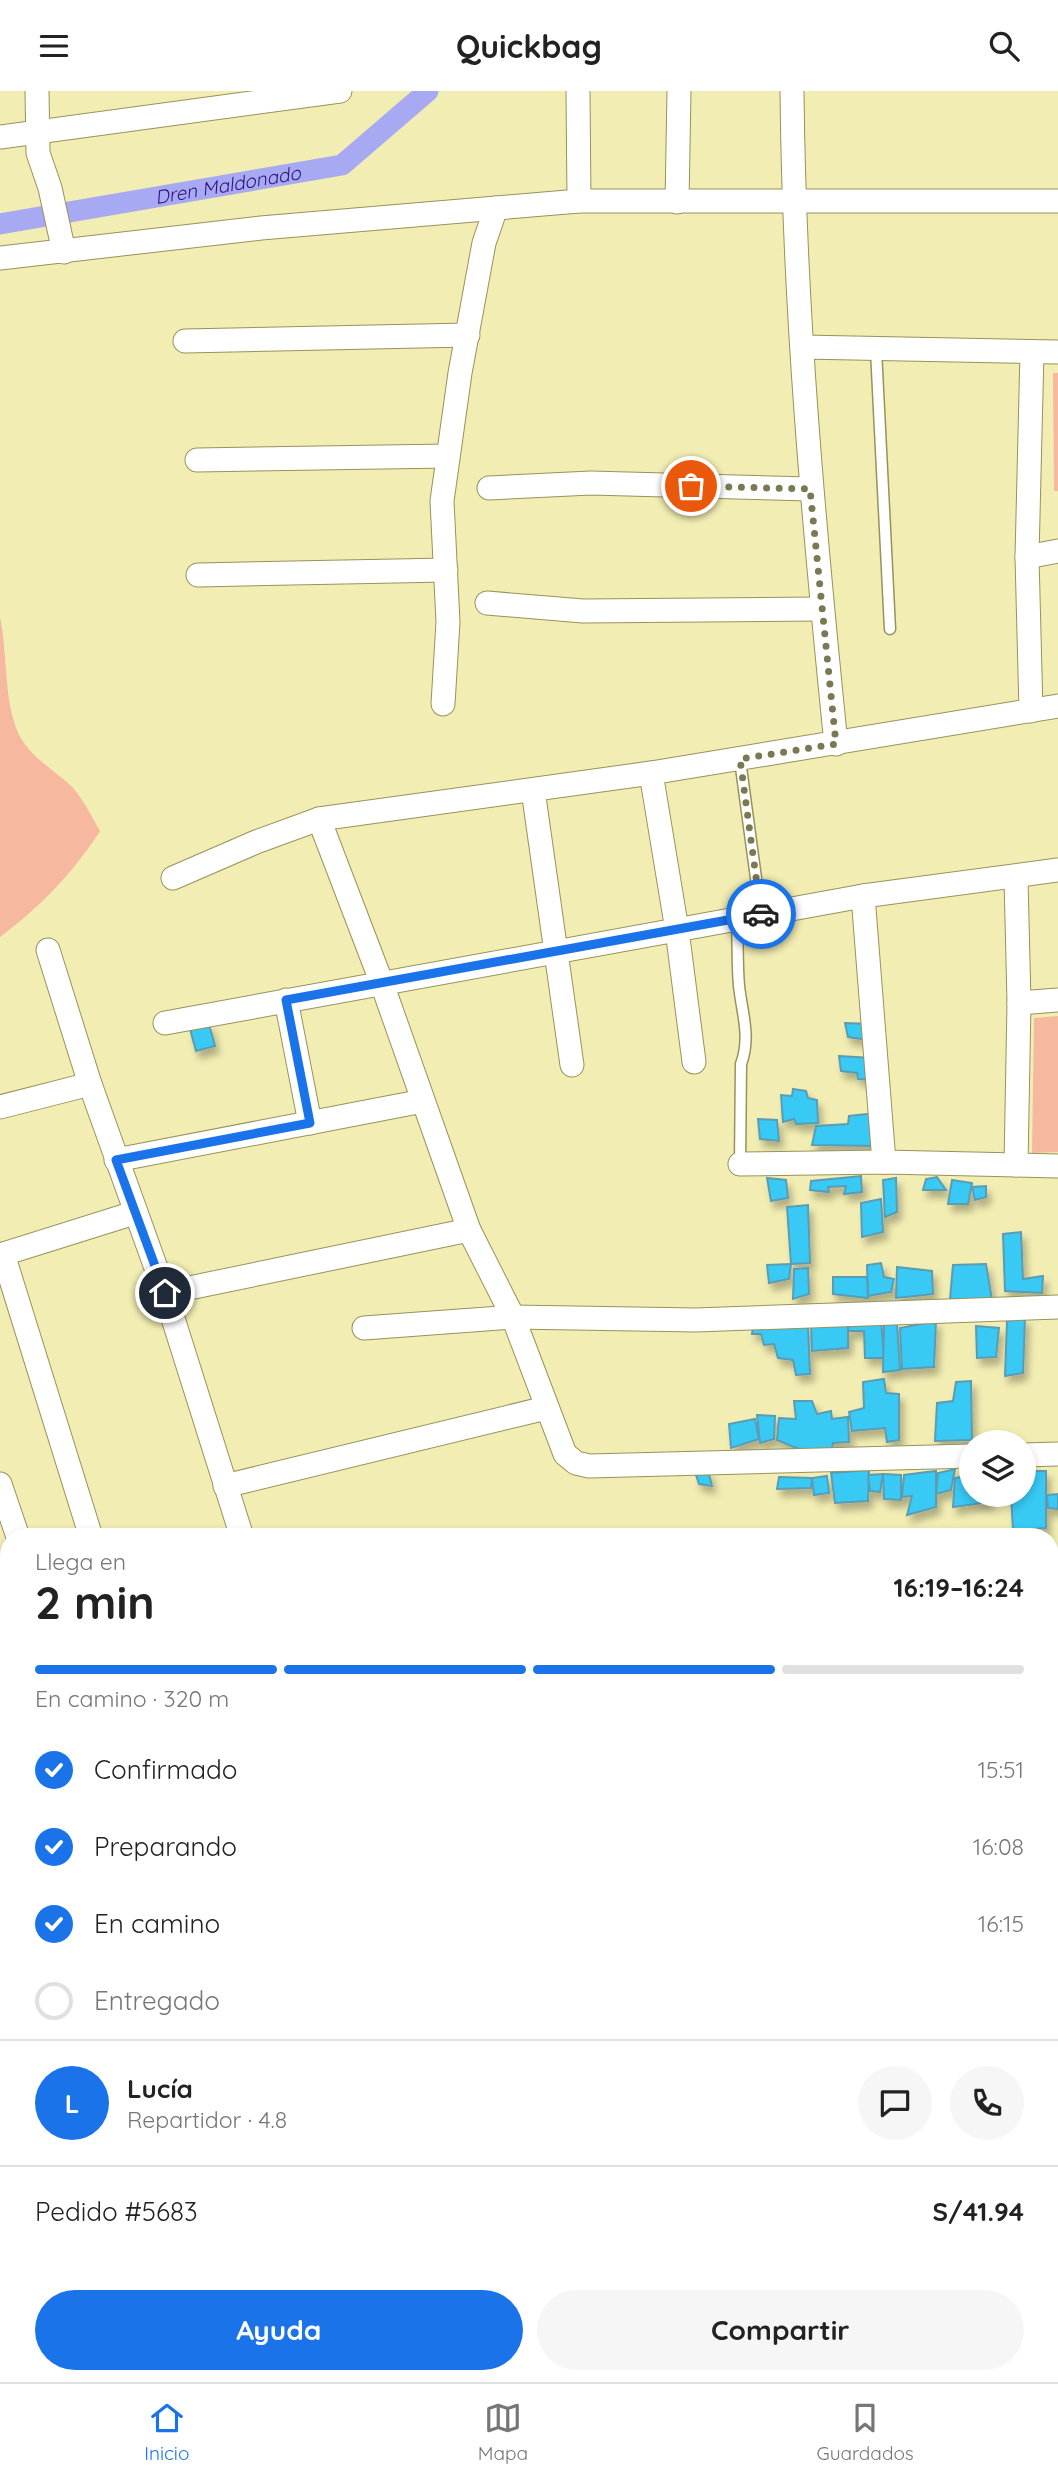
<!DOCTYPE html>
<html lang="es">
<head>
<meta charset="utf-8">
<style>
	body { margin:0; font-family:Quicksand,sans-serif; background:#f6f6f6; color:#222; height:100vh; display:flex; flex-direction:column; font-size:26px; white-space:nowrap }
	* { box-sizing:border-box; margin:0 }
	p { font-size:23px; color:#767676 }
	.icon { flex:none; width:38px; height:38px; fill:none; stroke:currentColor; stroke-width:2; stroke-linecap:round; stroke-linejoin:round }
	.map { position:relative; flex:1; overflow:hidden }
	.panel { position:absolute; left:0px; top:1437px; width:1059px; height:856px; display:flex; flex-direction:column; background:#fff; border-radius:28px 28px 0 0; box-shadow:0 4px 10px #0003 }
	.panel>* { flex:none }
	.controls { position:absolute; left:959px; top:1339px; display:grid; gap:14px }
	.controls a { display:grid; place-items:center; width:77px; height:77px; border-radius:50%; background:#fff; box-shadow:0 4px 10px #0003; font-size:35px }
	.pin { position:absolute; display:grid; place-items:center; width:60px; height:60px; color:#fff; margin:-30px; border:4px solid #fff; border-radius:50%; box-shadow:0 2px 7px #0007 }
	.courier { position:absolute; display:grid; place-items:center; width:70px; height:70px; margin:-35px; border:5px solid #1a73e8; border-radius:50%; background:#fff; color:#222; box-shadow:0 2px 9px #0007 }
	.head em { font-style:normal; font-weight:700 }
	.head div { display:flex; flex-direction:column-reverse }
	.head { display:flex; align-items:center; justify-content:space-between; height:119px; padding:0 35px }
	h1 { font-size:46px; font-weight:700; line-height:52px }
	.bar { display:grid; grid-template-columns:repeat(4,1fr); gap:10px 7px; align-content:center; height:84px; padding:0 35px }
	.bar i { height:9px; border-radius:5px; background:#e0e0e0 }
	.bar .active { background:#1a73e8 }
	.bar p { grid-column:span 4 }
	.line { display:flex; align-items:center; gap:18px; padding:0 35px; border-top:2px solid #e0e0e0 }
	.line div { flex:1 }
	.round { display:grid; place-items:center; flex:none; width:74px; height:74px; border-radius:37px; background:#f6f6f6 }
	ol { padding:0 35px; list-style:none }
	li { display:flex; align-items:center; gap:21px; height:77px }
	li p { margin-inline-start:auto }
	li .icon { padding:7px; border-radius:50%; background:#1a73e8; color:#fff; stroke-width:4 }
	li:last-child { color:#767676 }
	li i { width:38px; height:38px; border:4px solid #e0e0e0; border-radius:50% }
	.button { display:flex; gap:14px; margin-top:auto; padding:14px 35px }
	.button a { flex:1; height:80px; border-radius:42px; background:#1a73e8; color:#fff; font-size:28px; font-weight:700; line-height:80px; text-align:center }
	.button a+a { background:#f6f6f6; color:#222 }
	header { display:flex; justify-content:space-between; align-items:center; height:91px; padding:0 35px; background:#fff; font-size:32px; font-weight:700 }
	.tab-bar { display:flex; justify-content:space-around; align-items:center; height:98px; border-top:2px solid #e0e0e0; background:#fff; font-size:19px; color:#767676 }
	.tab-bar a { display:grid; justify-items:center; gap:4px }
	.tab-bar .active { color:#1a73e8 }
	.map>svg:first-child { display:block }
	.green { fill:#f6b89f }
	.lines { fill:none; stroke-linecap:round; stroke-linejoin:round }
	.canal { stroke:#a8a9f3; stroke-width:21 }
	.building { fill:#38c9f5; stroke:#5b9cb3; stroke-width:2; filter:url(#shadow) }
	.lane-casing { stroke:#98925b; stroke-width:13 }
	.street-casing { stroke:#98925b; stroke-width:25 }
	.lane { stroke:#fff; stroke-width:10 }
	.street { stroke:#fff; stroke-width:23 }
	.done { stroke:#7b7854; stroke-width:7; stroke-dasharray:0 12.6 }
	.route { stroke:#1a73e8; stroke-width:9 }
	.labels { text-anchor:middle; dominant-baseline:central; stroke-width:7; stroke-linejoin:round; paint-order:stroke }
	.water-label { font-size:19px; font-style:italic; fill:#2d117d; stroke:#f2edb2 }
</style>
</head>
<body>
<header><svg class="icon" aria-label="menu" viewBox="0 0 24 24"><path d="M4 6h16M4 12h16M4 18h16"/></svg>Quickbag<svg class="icon" aria-label="search" viewBox="0 0 24 24"><circle cx="10" cy="10" r="6"/><path d="M15 15l6 6"/></svg></header>
<div class="map">
<svg width="1058" height="2291" viewBox="0 0 1058 2291">
	<defs>
		<filter id="shadow"><feDropShadow dx="4" dy="7" stdDeviation="3.5" flood-color="#0004"/></filter>
	</defs>
	<rect width="100%" height="100%" fill="#f2edb2"/>
	<g class="green">
		<path d="M1053 282H1058V400H1054Z"/>
		<path d="M0 526C8 563 3 618 22 649 35 670 58 681 74 698 84 710 92 726 100 740 72 783 41 815 0 846Z"/>
		<path d="M1058 925V1061L1032 1062 1034 927Z"/>
		<path d="M83 2284H162L160 2291H81Z"/>
	</g>
	<g class="lines">
		<path class="canal" id="s1" d="M0 133 342 74 428 0"/>
	</g>
	<g class="building">
		<path d="M845 932 870 933 869 949 848 946Z"/>
		<path d="M209 933 215 955 196 960 190 938Z"/>
		<path d="M839 965 871 967V989L858 988 857 982 841 980Z"/>
		<path d="M793 998 806 1000 808 1007 817 1009 818 1032 796 1033 794 1028 783 1031 781 1004 792 1005Z"/>
		<path d="M876 1022V1055L812 1054 816 1035 848 1033 849 1025Z"/>
		<path d="M758 1028 777 1029 779 1050 760 1048Z"/>
		<path d="M861 1085 862 1101 844 1103 846 1095 828 1096 829 1101 810 1099 811 1090Z"/>
		<path d="M937 1086 946 1099H923L926 1088Z"/>
		<path d="M767 1087 786 1089 788 1107 771 1110Z"/>
		<path d="M896 1087 897 1121 885 1126 883 1089Z"/>
		<path d="M952 1089 972 1092 968 1113H948Z"/>
		<path d="M986 1095V1106L975 1109 972 1096Z"/>
		<path d="M881 1108 883 1141 862 1146 861 1112Z"/>
		<path d="M808 1114 810 1172 791 1173 787 1116Z"/>
		<path d="M1021 1141 1023 1188 1043 1185 1042 1202 1005 1200 1003 1143Z"/>
		<path d="M881 1172 884 1186 894 1188 891 1201 868 1205 867 1174Z"/>
		<path d="M791 1173 789 1188 769 1192 767 1174Z"/>
		<path d="M986 1173 992 1209 950 1208 953 1174Z"/>
		<path d="M897 1176 932 1180 933 1203 896 1207Z"/>
		<path d="M808 1177 809 1203 793 1208 794 1178Z"/>
		<path d="M833 1186H867L868 1207 833 1203Z"/>
		<path d="M1025 1227 1023 1282 1005 1285 1007 1230Z"/>
		<path d="M881 1229 884 1267H865L864 1240H848L849 1230Z"/>
		<path d="M754 1230 808 1235 810 1283 796 1284 793 1269 778 1267 774 1253 764 1254 761 1243H752Z"/>
		<path d="M936 1230 934 1276 902 1278 900 1237Z"/>
		<path d="M884 1231 897 1232 900 1279 883 1281Z"/>
		<path d="M811 1234 848 1235V1257L812 1260Z"/>
		<path d="M976 1235 999 1237 996 1266 977 1267Z"/>
		<path d="M884 1288 886 1302 899 1303V1349L887 1351 885 1337 852 1340 849 1321 864 1317 863 1291Z"/>
		<path d="M971 1290 972 1349 935 1350 937 1312 953 1310 956 1291Z"/>
		<path d="M794 1310H812L817 1323 831 1320 832 1328 848 1326 849 1351 833 1352 832 1358 801 1359 777 1349 779 1327 796 1328Z"/>
		<path d="M757 1324 775 1325 774 1348 760 1352Z"/>
		<path d="M755 1328 759 1348 731 1357 729 1333Z"/>
		<path d="M955 1378 951 1399 936 1403 938 1382Z"/>
		<path d="M708 1379 712 1395 699 1393 696 1384Z"/>
		<path d="M869 1379 868 1410 835 1412 831 1382Z"/>
		<path d="M936 1380V1416L907 1424 912 1405 902 1406 904 1384Z"/>
		<path d="M1024 1380H1046V1437L1013 1439 1011 1404H1024Z"/>
		<path d="M883 1383 901 1384V1409L884 1408Z"/>
		<path d="M883 1383 880 1401 870 1400 868 1384Z"/>
		<path d="M971 1384V1404H989L990 1411 953 1416 955 1387Z"/>
		<path d="M827 1385 829 1402 814 1404 812 1387Z"/>
		<path d="M779 1386 812 1387 811 1397 777 1398Z"/>
		<path d="M1058 1403V1418L1048 1417 1047 1404Z"/>
		<path d="M1050 1991 1058 1992 1055 2012 1050 2011Z"/>
		<path d="M0 2242H9V2280L0 2279Z"/>
	</g>
	<g class="lines">
		<defs>
			<g id="lane">
				<path d="M876 259 890 538"/>
				<path d="M740 669 761 824"/>
				<path d="M737 828C738 850 737 873 739 895 742 922 751 946 741 973L740 1073"/>
				<path d="M1050 1887 1058 1889"/>
				<path d="M944 2291 945 2284"/>
			</g>
			<g id="street">
				<path d="M37 0 38 62 50 97 64 161"/>
				<path d="M578 0 579 110"/>
				<path d="M792 0C794 219 814 436 836 653"/>
				<path d="M0 46 340 0"/>
				<path d="M677 111 679 0"/>
				<path d="M0 167 261 137 579 110H1058"/>
				<path d="M185 250 468 244"/>
				<path d="M802 256 1058 261"/>
				<path d="M197 369 448 365"/>
				<path d="M489 397 591 392 810 398"/>
				<path d="M1027 466 1058 460"/>
				<path d="M198 484 446 479"/>
				<path d="M487 512 583 520 822 518"/>
				<path d="M443 613 448 531 442 410 460 282 484 152 496 117"/>
				<path d="M1031 620 1027 466 1032 261"/>
				<path d="M651 682 677 839 694 971"/>
				<path d="M533 699 572 974"/>
				<path d="M319 728 381 890 469 1139 513 1226 565 1363 576 1372 589 1375 971 1365"/>
				<path d="M173 787 256 751 319 728 651 682 1058 615"/>
				<path d="M863 805 884 1071"/>
				<path d="M48 859 90 993 165 1202 242 1446"/>
				<path d="M286 909 310 1032"/>
				<path d="M1019 912 1058 909"/>
				<path d="M165 932 863 805 1058 779"/>
				<path d="M0 1016 90 993"/>
				<path d="M116 1069 423 1010"/>
				<path d="M740 1073 884 1071 1058 1075"/>
				<path d="M1016 1074 1019 912 1016 787"/>
				<path d="M3 1163 91 1446"/>
				<path d="M0 1164 134 1122"/>
				<path d="M165 1202 469 1139"/>
				<path d="M364 1237 513 1226 696 1229 1058 1216"/>
				<path d="M1024 1364 1058 1363"/>
				<path d="M0 1393 18 1446"/>
				<path d="M225 1395 546 1317"/>
				<path d="M1050 1511 1058 1510"/>
				<path d="M0 1900 9 1899"/>
			</g>
		</defs>
		<use href="#lane" class="lane-casing"/>
		<use href="#street" class="street-casing"/>
		<use href="#lane" class="lane"/>
		<use href="#street" class="street"/>
	</g>
	<g class="lines">
		<path class="done" d="M691 395 810 398 836 653 740 668 761 823"/>
		<path class="route" d="M165 1202 116 1069 310 1032 286 909 761 823"/>
	</g>
	<g class="labels">
		<g class="water-label">
			<text stroke="none"><textPath href="#s1" startOffset="231">Dren Maldonado</textPath></text>
		</g>
	</g>
</svg>
<div class="controls">
<a><svg class="icon" aria-label="layers" viewBox="0 0 24 24"><path d="M12 4l9 5-9 5-9-5zM3 14l9 5 9-5"/></svg></a>
</div>
<div class="pin" style="left:691px;top:395px;background:#ea580c"><svg class="icon" aria-label="bag" viewBox="0 0 24 24"><path d="M5 8h14l-1 12H6zM9 8a3 3 0 0 1 6 0"/></svg></div>
<div class="pin" style="left:165px;top:1202px;background:#1f2937"><svg class="icon" aria-label="home" viewBox="0 0 24 24"><path d="M3 11l9-7 9 7M6 9v11h12V9"/></svg></div>
<div class="courier" style="left:761px;top:823px"><svg class="icon" aria-label="car" viewBox="0 0 24 24"><path d="M5 17H2v-5l4-1 3-4h7l3 4 3 1v5h-3M9 17h6M6 11h13"/><circle cx="7" cy="17" r="2"/><circle cx="17" cy="17" r="2"/></svg></div>
<section class="panel">
<div class="head"><div><h1>2 min</h1><p>Llega en</p></div><em>16:19–16:24</em></div>
<div class="bar"><i class="active"></i><i class="active"></i><i class="active"></i><i></i><p>En camino · 320 m</p></div>
<ol>
<li><svg class="icon" aria-label="check" viewBox="0 0 24 24"><path d="M5 12l5 5 9-10"/></svg>Confirmado<p>15:51</p></li>
<li><svg class="icon" aria-label="check" viewBox="0 0 24 24"><path d="M5 12l5 5 9-10"/></svg>Preparando<p>16:08</p></li>
<li><svg class="icon" aria-label="check" viewBox="0 0 24 24"><path d="M5 12l5 5 9-10"/></svg>En camino<p>16:15</p></li>
<li><i></i>Entregado</li>
</ol>
<div class="line" style="height:126px"><b class="round" style="background:#1a73e8;color:#fff">L</b><div><b>Lucía</b><p>Repartidor · 4.8</p></div><a class="round"><svg class="icon" aria-label="chat" viewBox="0 0 24 24"><path d="M4 5h16v11H9l-5 4z"/></svg></a><a class="round"><svg class="icon" aria-label="phone" viewBox="0 0 24 24"><path d="M5 4h4l2 5-3 2q2 4 5 5l2-3 5 2v4C11 20 4 13 5 4z"/></svg></a></div>
<div class="line" style="height:91px"><div>Pedido #5683</div><b>S/41.94</b></div>
<div class="button"><a>Ayuda</a><a>Compartir</a></div>
</section>
</div>
<nav class="tab-bar">
<a class="active"><svg class="icon" aria-label="home" viewBox="0 0 24 24"><path d="M3 11l9-7 9 7M6 9v11h12V9"/></svg>Inicio</a>
<a><svg class="icon" aria-label="map" viewBox="0 0 24 24"><path d="M3 6l6-2 6 2 6-2v14l-6 2-6-2-6 2zM9 4v14M15 6v14"/></svg>Mapa</a>
<a><svg class="icon" aria-label="saved" viewBox="0 0 24 24"><path d="M7 4h10v16l-5-4-5 4z"/></svg>Guardados</a>
</nav>
</body>
</html>
